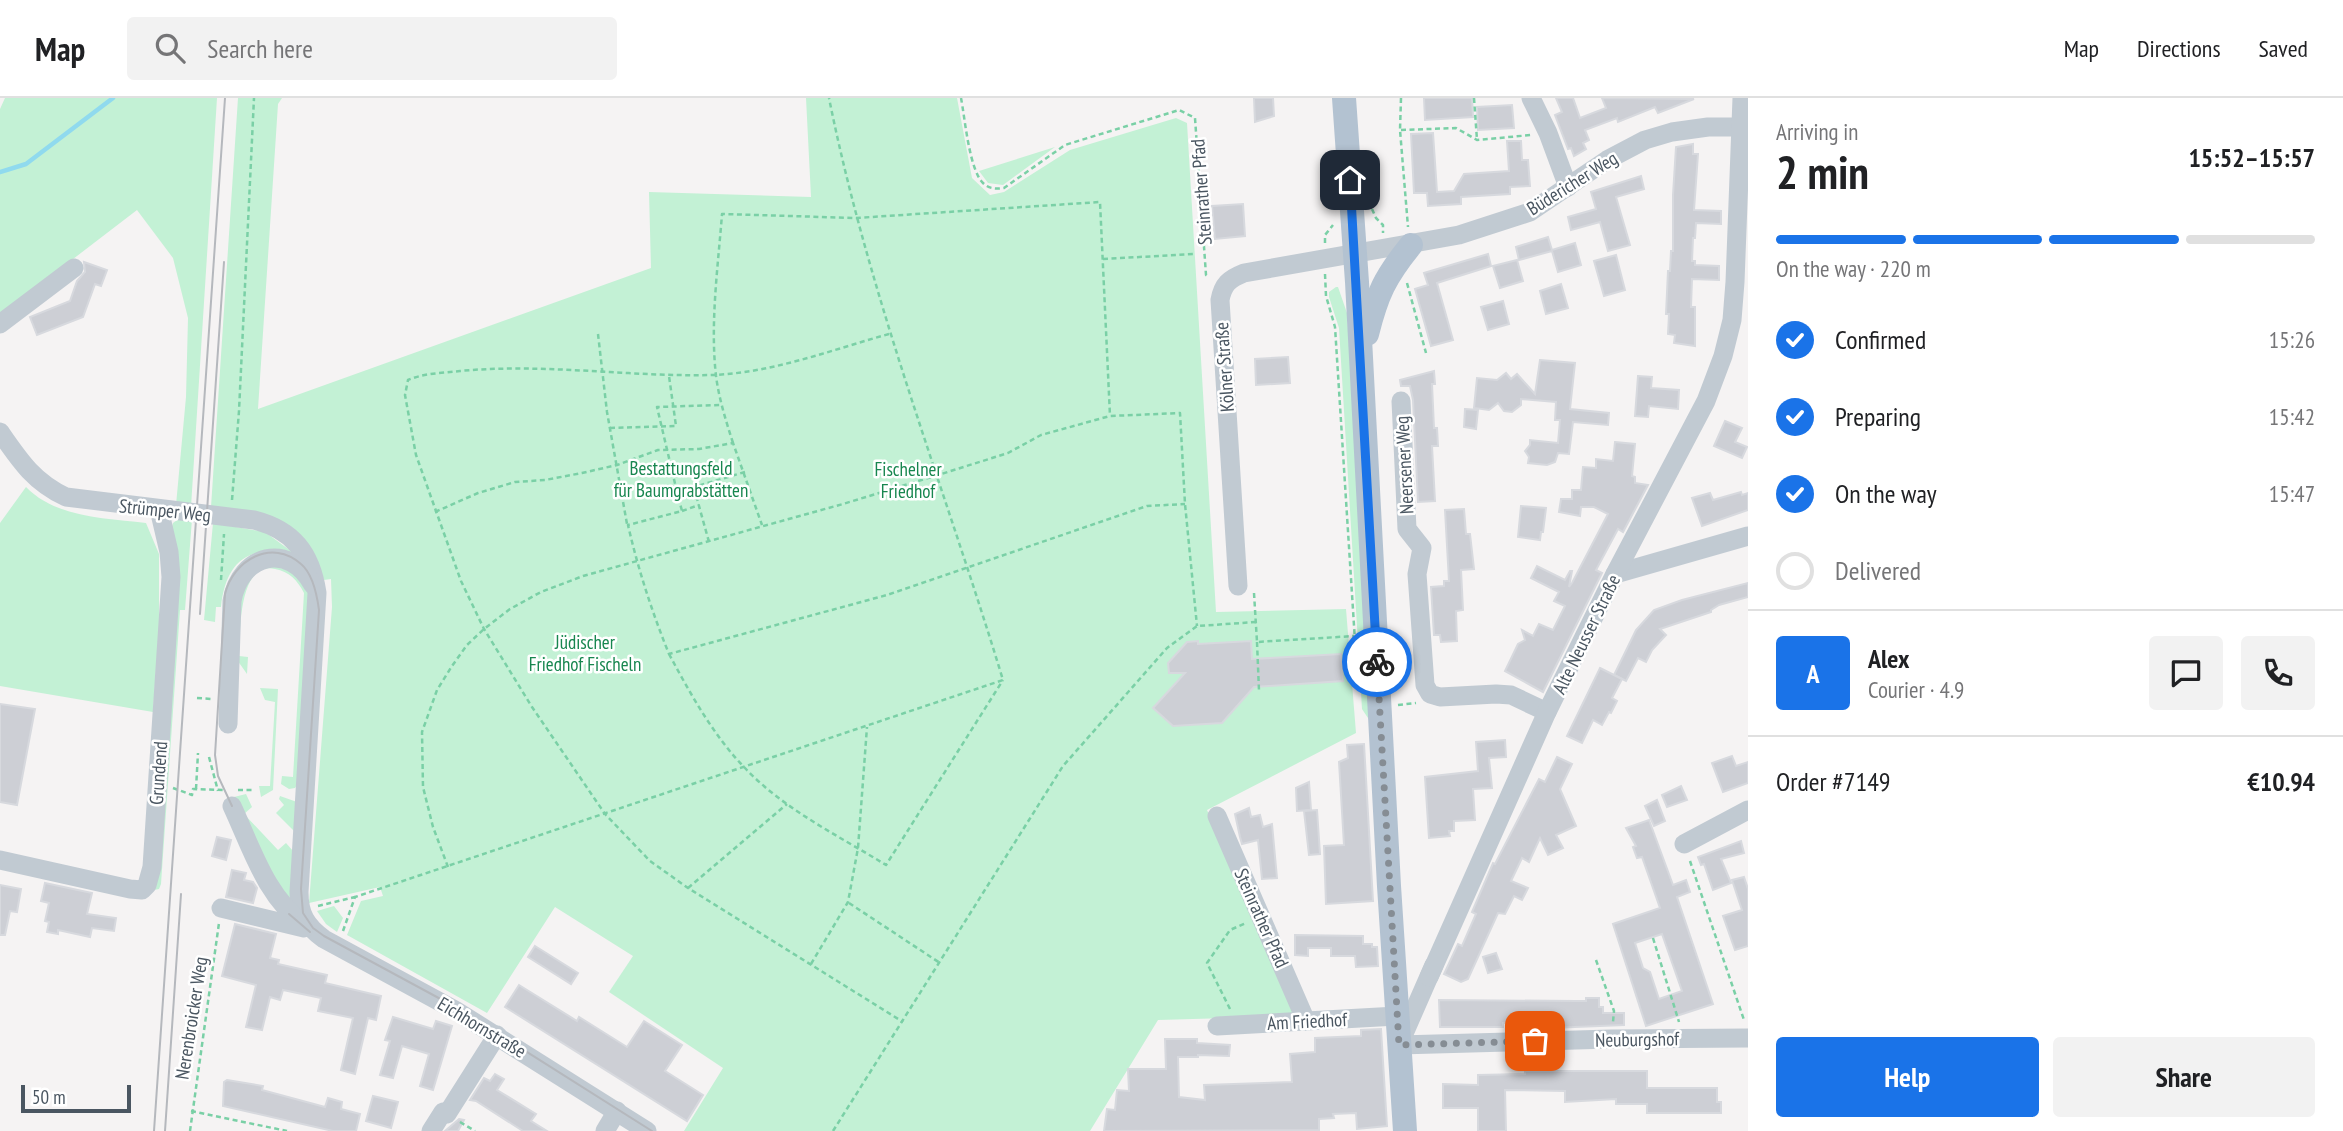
<!DOCTYPE html>
<html lang="en">
<head>
<meta charset="utf-8">
<style>
	body { margin:0; font-family:"PT Sans Narrow",sans-serif; background:#f2f2f2; color:#202124; height:100vh; display:flex; flex-direction:column; font-size:26px; white-space:nowrap }
	* { box-sizing:border-box; margin:0 }
	p { font-size:23px; color:#757577 }
	.icon { flex:none; width:38px; height:38px; fill:none; stroke:currentColor; stroke-width:2; stroke-linecap:round; stroke-linejoin:round }
	.map { position:relative; flex:1; overflow:hidden }
	.side { display:flex; flex-direction:column; background:#fff; width:595px }
	.side>* { flex:none }
	.scale { position:absolute; left:21px; bottom:18px; width:110px; box-sizing:border-box; padding-left:7px; border:4px solid #4a5661; border-top:0; font-size:19px; line-height:24px; white-space:nowrap; color:#4a5661; -webkit-text-stroke:5px #fff; paint-order:stroke }
	.pin { position:absolute; display:grid; place-items:center; width:60px; height:60px; color:#fff; margin:-30px; border-radius:14px; box-shadow:0 4px 10px #0006 }
	.courier { position:absolute; display:grid; place-items:center; width:70px; height:70px; margin:-35px; border:5px solid #1a73e8; border-radius:50%; background:#fff; color:#222; box-shadow:0 2px 9px #0007 }
	.headline em { font-style:normal; font-weight:700 }
	.headline div { display:flex; flex-direction:column-reverse }
	.headline { display:flex; align-items:center; justify-content:space-between; height:119px; padding:0 28px }
	h1 { font-size:46px; font-weight:700; line-height:52px }
	.bar { display:grid; grid-template-columns:repeat(4,1fr); gap:10px 7px; align-content:center; height:84px; padding:0 28px }
	.bar i { height:9px; border-radius:5px; background:#e0e0e0 }
	.bar .current { background:#1a73e8 }
	.bar p { grid-column:span 4 }
	.line { display:flex; align-items:center; gap:18px; padding:0 28px; border-top:2px solid #e0e0e0 }
	.line div { flex:1 }
	.round { display:grid; place-items:center; flex:none; width:74px; height:74px; border-radius:7px; background:#f2f2f2 }
	ol { padding:0 28px; list-style:none }
	li { display:flex; align-items:center; gap:21px; height:77px }
	li p { margin-inline-start:auto }
	li .icon { padding:7px; border-radius:50%; background:#1a73e8; color:#fff; stroke-width:4 }
	li:last-child { color:#757577 }
	li i { width:38px; height:38px; border:4px solid #e0e0e0; border-radius:50% }
	.button { display:flex; gap:14px; margin-top:auto; padding:14px 28px }
	.button a { flex:1; height:80px; border-radius:7px; background:#1a73e8; color:#fff; font-size:28px; font-weight:700; line-height:80px; text-align:center }
	.button a+a { background:#f2f2f2; color:#202124 }
	header { display:flex; align-items:center; gap:42px; box-sizing:border-box; height:98px; padding:0 35px; background:#fff; border-bottom:2px solid #e0e0e0 }
	header strong { font-size:33px }
	nav { display:flex; gap:38px; margin-inline-start:auto; font-size:24px }
	.search { width:490px; height:63px; background:#f2f2f2; display:flex; align-items:center; gap:18px; box-sizing:border-box; padding:0 24px; border-radius:7px; color:#757577; font-size:26px }
	main { display:flex; flex:1; min-height:0 }
	.map>svg:first-child { display:block }
	.green { fill:#c3f1d5 }
	.lines { fill:none; stroke-linecap:round; stroke-linejoin:round }
	.stream { stroke:#90daee; stroke-width:4.5 }
	.building { fill:#cdcfd5; stroke:#d7d9de; stroke-width:2; fill-rule:evenodd }
	.path { stroke:#7ad0a6; stroke-width:2.5; stroke-dasharray:5 3.5; stroke-linecap:butt }
	.minor { stroke:#c1cad2; stroke-width:19 }
	.major { stroke:#b3c2d1; stroke-width:24 }
	.tram { stroke:#b5b8bd; stroke-width:2 }
	.done { stroke:#868d94; stroke-width:7; stroke-dasharray:0 12.6 }
	.route { stroke:#1a73e8; stroke-width:9 }
	.labels { text-anchor:middle; dominant-baseline:central; stroke-width:5; stroke-linejoin:round; paint-order:stroke }
	.street-label { font-size:19px; fill:#4a5661; stroke:#fff }
	.park-label { font-size:19px; fill:#17864f; stroke:#fff }
</style>
</head>
<body>
<header>
<strong>Map</strong>
<div class="search"><svg class="icon" aria-label="search" viewBox="0 0 24 24"><circle cx="10" cy="10" r="6"/><path d="M15 15l6 6"/></svg>Search here</div>
<nav><a>Map</a><a>Directions</a><a>Saved</a></nav>
</header>
<main>
<div class="map">
<svg width="1748" height="1033" viewBox="0 0 1748 1033">
	<rect width="100%" height="100%" fill="#f5f3f3"/>
	<g class="green">
		<path d="M5 0H217L191 409 176 407 186 299 188 220 173 160 137 112 0 217V11Z"/>
		<path d="M238 0H282L278 6 258 311 651 170 649 94 811 99 806 0H957L972 80 990 97 1004 94 1070 52 1176 20 1187 25 1216 514 1346 511 1356 635 1207 712 1297 918 1158 922 1090 1033H684L723 970 609 894 633 858 555 809 487 915 347 837 361 803 383 798 380 789 309 805 332 509 331 481 324 482 312 456 211 409Z"/>
		<path d="M1055 49 1003 87 988 85 979 73Z"/>
		<path d="M1336 189H1338L1347 215 1372 626 1362 611 1339 230 1329 199V194Z"/>
		<path d="M26 389C56 420 106 420 146 425L159 456V529L153 614 0 588V425Z"/>
		<path d="M180 420 192 421 185 512H180L161 786 159 791 149 793 170 435 173 425Z"/>
		<path d="M213 425 265 434 295 456C250 446 226 462 221 509H216L215 524 204 522Z"/>
		<path d="M268 466 294 474 309 495 299 684 295 690 289 691 281 686 282 678 293 679 304 495C297 482 290 474 275 471 238 462 240 537 239 558L248 559 247 576 235 559 243 483Z"/>
		<path d="M260 590 278 591 273 692 261 699 259 688H270L275 604 265 602Z"/>
		<path d="M246 696 252 709 244 716 278 752 286 745 293 753 290 805 286 808 234 699Z"/>
		<path d="M280 698 297 704 295 734 276 715 284 707 279 701Z"/>
		<path d="M334 808 343 820 337 834 326 826 317 813Z"/>
	</g>
	<g class="lines">
		<path class="stream" d="M0 74 26 66 113 0"/>
	</g>
	<g class="building">
		<path d="M1254 0H1273L1274 18 1255 24Z"/>
		<path d="M1424 0H1472L1473 19 1425 22Z"/>
		<path d="M1556 0H1573L1580 20 1606 10 1602 0 1694 1 1658 15 1655 9 1618 24 1617 20 1585 32 1589 42 1583 45 1586 51 1574 58 1571 50 1568 51 1555 17 1562 14Z"/>
		<path d="M1512 7 1514 30 1478 32 1477 9Z"/>
		<path d="M1433 35 1437 94 1454 93 1464 76 1509 73 1507 43H1521L1522 62H1528L1530 88 1510 89V96L1461 99V106L1428 108 1427 95H1414L1411 36Z"/>
		<path d="M1693 46V56H1698L1694 112 1721 113V126L1696 125 1695 140H1693L1692 163H1695V167L1719 168V182L1692 181 1691 209H1695V248L1674 245 1675 237 1668 236 1669 216H1666L1668 173H1670L1671 153H1673V97L1676 49Z"/>
		<path d="M1641 78 1644 91 1616 99 1630 147 1608 153 1600 124 1571 132 1568 119 1596 111 1591 94Z"/>
		<path d="M1243 106 1245 138 1215 141 1212 108Z"/>
		<path d="M1548 139 1552 152 1575 145 1581 167 1558 174 1552 153 1519 162 1516 149Z"/>
		<path d="M1488 156 1491 168 1437 185 1453 242 1431 248 1415 191 1428 187 1424 175Z"/>
		<path d="M1616 157 1625 192 1604 198 1594 163Z"/>
		<path d="M1517 162 1523 183 1500 190 1493 168Z"/>
		<path d="M84 164 107 172 101 188 95 186 83 219 37 237 30 219 70 203 77 183 85 174Z"/>
		<path d="M1561 186 1568 210 1546 216 1540 193Z"/>
		<path d="M1503 203 1509 226 1488 232 1481 209Z"/>
		<path d="M1288 259 1290 285 1256 287 1255 261Z"/>
		<path d="M1540 262 1575 265 1570 311 1609 315 1608 327 1573 324 1569 356 1558 355 1555 364 1547 367 1528 365 1529 359 1525 353 1530 347V342L1558 345 1560 322H1555L1556 304 1521 301V307L1512 314 1504 313 1498 305 1489 312 1474 310 1477 280 1497 282 1506 275 1511 281 1517 276 1535 296Z"/>
		<path d="M1434 273 1435 286H1432L1434 330H1437L1438 348H1432L1435 403 1418 404 1413 302 1410 288H1401L1400 282Z"/>
		<path d="M1638 278 1652 279 1651 290 1679 292 1678 311 1649 308 1648 319 1635 318Z"/>
		<path d="M1465 311 1478 312 1476 331 1464 329Z"/>
		<path d="M1725 323 1742 330 1735 344 1747 349 1742 360 1714 348Z"/>
		<path d="M1615 344 1635 346 1632 378 1635 379V385L1648 387 1623 434 1618 431 1596 472 1602 475 1543 594 1505 573 1518 546 1525 542 1522 532 1533 538 1539 526 1553 532 1565 508 1554 503 1559 494 1531 480 1537 468 1565 482 1570 473H1572L1569 489 1572 485 1608 416 1594 409H1581L1580 418 1559 414 1561 401H1572V392H1581L1583 369 1596 370V361L1613 363Z"/>
		<path d="M1741 394 1742 397 1748 395V412L1702 428 1692 400 1710 395 1713 402Z"/>
		<path d="M1521 408 1546 410 1543 434H1541L1540 442 1518 439Z"/>
		<path d="M1464 411 1466 436H1470L1474 471 1461 472 1463 512 1456 513 1457 543 1441 544 1440 537H1434L1431 489 1444 488V483H1449L1445 412Z"/>
		<path d="M1748 485V499L1719 507 1711 512V514L1660 531 1666 537 1652 552 1646 564 1638 560 1626 583 1614 577 1636 532 1654 512 1682 502Z"/>
		<path d="M1198 543V546L1251 543 1252 561 1341 556 1343 583 1254 589 1222 625 1173 628 1153 610 1185 575H1169L1168 565 1187 544Z"/>
		<path d="M1600 570 1622 581 1612 600 1617 603 1611 615 1609 614 1602 627 1593 622 1582 645 1567 638Z"/>
		<path d="M0 606 35 611 17 707 0 704Z"/>
		<path d="M1505 642 1506 659 1489 660 1492 690 1473 691 1475 722 1454 723V733H1449L1450 738 1429 740 1425 679 1478 673 1476 644Z"/>
		<path d="M1364 646 1373 803 1326 806 1324 748 1344 747 1339 664 1348 660 1347 647Z"/>
		<path d="M1732 658 1736 668 1748 664V685L1723 694 1712 665Z"/>
		<path d="M1557 659 1572 666 1560 691 1576 728 1556 737 1563 750 1548 757 1540 740 1529 764 1522 760 1511 783 1528 790 1522 802 1514 798 1505 816 1498 815 1468 881 1461 884 1444 876 1458 846 1462 848 1476 816 1472 814 1493 765 1495 766 1539 681 1545 684Z"/>
		<path d="M1309 684 1311 712 1297 713 1296 690Z"/>
		<path d="M1681 688 1687 702 1667 709 1662 697Z"/>
		<path d="M1657 702 1665 723 1654 728 1645 708Z"/>
		<path d="M1249 710 1251 719 1260 717 1263 729 1272 726 1277 780 1262 781 1258 742 1242 746 1240 739 1235 716Z"/>
		<path d="M1317 712 1320 756 1309 757 1304 713Z"/>
		<path d="M1649 722 1673 787 1686 782 1690 794 1677 799 1713 906 1646 928 1613 826 1660 810 1642 759 1637 760 1633 749 1636 748 1626 730ZM1662 836 1682 893 1659 901 1650 874 1643 870 1635 845Z"/>
		<path d="M217 739 231 742 226 762 212 758Z"/>
		<path d="M1741 743 1744 755 1721 761 1731 785 1713 792 1704 766 1701 767 1698 759Z"/>
		<path d="M232 772 246 775 244 782 253 784 257 790 253 805 226 799Z"/>
		<path d="M1744 779 1748 791V848L1735 852 1723 818 1742 812 1732 782Z"/>
		<path d="M45 785 92 795 87 816 116 820 114 833 92 830 90 839 58 832V836L47 834 49 824 45 823 49 805 41 803Z"/>
		<path d="M0 787 21 791 17 814 10 813 5 837H0Z"/>
		<path d="M235 826 276 836 270 860 279 862 278 866 327 877 325 885 381 898 376 922 368 920 355 976 341 972 353 920 318 913 321 900 283 892 280 902 270 899 262 932 246 929 256 887 222 878Z"/>
		<path d="M1295 837 1363 838V846H1372V849H1377L1378 868 1356 869 1355 858H1331V850H1308V858L1295 857Z"/>
		<path d="M535 848 578 875 571 886 528 859Z"/>
		<path d="M1496 855 1502 871 1488 875 1483 859Z"/>
		<path d="M519 887 577 923 579 919 627 949 644 923 682 947 665 973 703 997 687 1023 505 909Z"/>
		<path d="M1586 900H1599V909H1603V915H1624V927L1526 931V923L1503 925V929H1440L1439 902 1576 903H1586Z"/>
		<path d="M393 919 433 931 436 923 452 928 433 992 420 988 429 956 402 948 393 980 380 977 390 943 385 942Z"/>
		<path d="M1381 931 1387 1028 1357 1031 1356 1015 1333 1016 1334 1020 1319 1021V1032L1104 1033 1107 1011 1115 1012 1117 992 1129 993 1128 971H1166L1165 941H1197V945L1230 947 1229 958 1198 957V959H1178L1179 999 1205 1002 1204 987 1292 984 1290 956 1315 954V940L1361 938V932Z"/>
		<path d="M1525 973H1647V990H1717V1004H1721V1015H1647V1006H1616V1001L1565 1004V993L1505 992 1506 1033H1478V1010H1443V986L1478 987V977L1525 976Z"/>
		<path d="M495 976 504 981 497 992 536 1016 531 1023 547 1033H523L476 1003 470 1002 484 980 490 983Z"/>
		<path d="M227 982 263 988 262 992 325 1009 328 1000 342 1004 341 1011 360 1016 356 1033H333L223 1008 224 984Z"/>
		<path d="M373 998 398 1004 391 1030 366 1023Z"/>
		<path d="M459 1021 464 1022 458 1033H445Z"/>
	</g>
	<g class="lines">
		<g class="path">
			<path d="M961 0C965 20 969 71 983 85 989 91 996 91 1004 90L1065 47 1179 12 1195 20 1206 177 1209 179"/>
			<path d="M1401 0 1400 32 1408 129"/>
			<path d="M1474 0 1477 42"/>
			<path d="M1401 32 1456 30 1477 42 1531 37"/>
			<path d="M1372 111 1376 120 1383 127V135"/>
			<path d="M1325 145V137L1333 127"/>
			<path d="M1103 161 1194 156"/>
			<path d="M1325 176 1326 198 1335 229 1356 559"/>
			<path d="M1407 185 1426 255"/>
			<path d="M598 236 607 314 627 426"/>
			<path d="M889 236C831 252 772 275 712 277 628 279 544 265 460 273 443 275 424 275 408 282L405 297 416 357 461 483 484 531 532 609 605 716 650 763 688 790 903 924"/>
			<path d="M610 330 676 328 669 278"/>
			<path d="M733 345C726 323 719 301 716 278 710 225 718 169 722 116L856 120 1100 104 1110 318"/>
			<path d="M745 374 677 394 682 413 628 427C638 471 652 514 669 556L887 497 1147 408 1185 406"/>
			<path d="M694 390 709 444"/>
			<path d="M677 394 657 309 721 307"/>
			<path d="M232 402 239 313 254 0"/>
			<path d="M682 413 699 407"/>
			<path d="M435 414 478 395 515 384 545 382 582 375 617 367 658 352 699 351 733 345 762 427"/>
			<path d="M221 482 224 436"/>
			<path d="M1254 495 1257 544 1354 538"/>
			<path d="M1257 544 1259 593"/>
			<path d="M669 556C690 595 713 637 744 669 783 711 839 738 886 767L1003 582"/>
			<path d="M197 600 211 601"/>
			<path d="M1398 607 1416 605"/>
			<path d="M209 659 218 693"/>
			<path d="M173 690 192 697 193 691 224 692"/>
			<path d="M196 691 198 655"/>
			<path d="M238 692H252"/>
			<path d="M1690 763 1744 922"/>
			<path d="M448 769 433 729 423 689 422 634 437 592 452 568 467 547 484 531 510 511 541 494 583 478 843 406 938 377 1008 355 1041 337 1110 318 1180 315 1185 406 1197 528"/>
			<path d="M688 790 787 706"/>
			<path d="M849 805 940 865"/>
			<path d="M318 808 355 799"/>
			<path d="M343 833 355 799 1003 582C944 388 869 199 829 0"/>
			<path d="M1653 840 1679 924"/>
			<path d="M1596 862 1614 913 1613 924"/>
			<path d="M811 866 848 804 858 750 867 629"/>
			<path d="M1230 911 1207 865 1230 832 1246 825"/>
			<path d="M191 1013 287 1033"/>
			<path d="M460 1024 475 1033"/>
			<path d="M190 1033 219 825"/>
			<path d="M833 1033 1063 668 1167 550 1197 528 1256 524"/>
		</g>
		<g class="minor">
			<path d="M1531 0 1548 35 1568 89"/>
			<path d="M0 226 74 170"/>
			<path d="M1401 303 1407 431 1422 450 1417 476 1425 587 1430 596 1440 599 1496 596 1511 597 1547 614"/>
			<path d="M0 334C20 363 34 384 66 399L254 422C293 432 311 455 317 495L299 794C299 816 306 828 324 841L455 912 647 1033"/>
			<path d="M1615 476 1748 438"/>
			<path d="M1238 488 1220 202C1223 186 1229 181 1244 175L1459 137 1530 114 1607 62 1645 42 1672 34 1708 29H1748"/>
			<path d="M228 626 232 503C240 456 289 443 313 487"/>
			<path d="M232 708C252 751 266 799 305 827"/>
			<path d="M1217 718 1306 923"/>
			<path d="M1684 746 1748 712"/>
			<path d="M0 762 130 791 142 792 147 787 152 769 171 479 169 454 159 411"/>
			<path d="M221 810 304 830"/>
			<path d="M1434 867 1399 947 1611 941 1748 940"/>
			<path d="M1429 879 1547 614 1615 476 1706 303 1723 258 1732 222 1735 184 1742 0"/>
			<path d="M1217 928 1397 918"/>
			<path d="M447 1016 497 937"/>
			<path d="M431 1033 443 1014"/>
			<path d="M605 1033 617 1013"/>
		</g>
		<g class="major">
			<path d="M1344 0 1357 184 1389 788 1405 1033"/>
			<path d="M1367 236C1377 196 1385 179 1411 147"/>
		</g>
		<g class="tram">
			<path d="M200 516 224 164"/>
			<path d="M232 708 218 678 215 657 225 496C233 462 272 440 301 466 313 476 317 497 319 512L301 791 303 815 313 830 324 838 459 911 652 1033"/>
			<path d="M289 816 310 834"/>
			<path d="M154 1033 225 0"/>
			<path d="M165 1033 181 796"/>
		</g>
	</g>
	<g class="lines">
		<path class="done" d="M1377 564 1399 947 1535 943"/>
		<path class="route" d="M1350 82 1377 564"/>
	</g>
	<g class="labels">
		<g class="street-label">
			<text transform="translate(1572 85) rotate(-32)">Büdericher Weg</text>
			<text transform="translate(1201 94) rotate(-94)">Steinrather Pfad</text>
			<text transform="translate(1224 269) rotate(-94)">Kölner Straße</text>
			<text transform="translate(1404 367) rotate(-93)">Neersener Weg</text>
			<text transform="translate(165 412) rotate(6)">Strümper Weg</text>
			<text transform="translate(1586 536) rotate(-64)">Alte Neusser Straße</text>
			<text transform="translate(158 675) rotate(-86)">Grundend</text>
			<text transform="translate(1262 820) rotate(66)">Steinrather Pfad</text>
			<text transform="translate(191 920) rotate(-81)">Nerenbroicker Weg</text>
			<text transform="translate(1307 923) rotate(-3)">Am Friedhof</text>
			<text transform="translate(482 929) rotate(31)">Eichhornstraße</text>
			<text transform="translate(1637 941) rotate(-1)">Neuburgshof</text>
		</g>
		<g class="park-label">
			<text x="681" y="370">Bestattungsfeld<tspan x="681" dy="22">für Baumgrabstätten</tspan></text>
			<text x="908" y="371">Fischelner<tspan x="908" dy="22">Friedhof</tspan></text>
			<text x="585" y="544">Jüdischer<tspan x="585" dy="22">Friedhof Fischeln</tspan></text>
		</g>
	</g>
</svg>
<div class="scale">50 m</div>
<div class="pin" style="left:1535px;top:943px;background:#ea580c"><svg class="icon" aria-label="bag" viewBox="0 0 24 24"><path d="M5 8h14l-1 12H6zM9 8a3 3 0 0 1 6 0"/></svg></div>
<div class="pin" style="left:1350px;top:82px;background:#1f2937"><svg class="icon" aria-label="home" viewBox="0 0 24 24"><path d="M3 11l9-7 9 7M6 9v11h12V9"/></svg></div>
<div class="courier" style="left:1377px;top:564px"><svg class="icon" aria-label="bike" viewBox="0 0 24 24"><circle cx="6" cy="16" r="4"/><circle cx="18" cy="16" r="4"/><path d="M6 16l4-8h5l3 8M10 8l3 8H6M13 5h3"/></svg></div>
</div>
<section class="side">
<div class="headline"><div><h1>2 min</h1><p>Arriving in</p></div><em>15:52–15:57</em></div>
<div class="bar"><i class="current"></i><i class="current"></i><i class="current"></i><i></i><p>On the way · 220 m</p></div>
<ol>
<li><svg class="icon" aria-label="check" viewBox="0 0 24 24"><path d="M5 12l5 5 9-10"/></svg>Confirmed<p>15:26</p></li>
<li><svg class="icon" aria-label="check" viewBox="0 0 24 24"><path d="M5 12l5 5 9-10"/></svg>Preparing<p>15:42</p></li>
<li><svg class="icon" aria-label="check" viewBox="0 0 24 24"><path d="M5 12l5 5 9-10"/></svg>On the way<p>15:47</p></li>
<li><i></i>Delivered</li>
</ol>
<div class="line" style="height:126px"><b class="round" style="background:#1a73e8;color:#fff">A</b><div><b>Alex</b><p>Courier · 4.9</p></div><a class="round"><svg class="icon" aria-label="chat" viewBox="0 0 24 24"><path d="M4 5h16v11H9l-5 4z"/></svg></a><a class="round"><svg class="icon" aria-label="phone" viewBox="0 0 24 24"><path d="M5 4h4l2 5-3 2q2 4 5 5l2-3 5 2v4C11 20 4 13 5 4z"/></svg></a></div>
<div class="line" style="height:91px"><div>Order #7149</div><b>€10.94</b></div>
<div class="button"><a>Help</a><a>Share</a></div>
</section>
</main>
</body>
</html>
